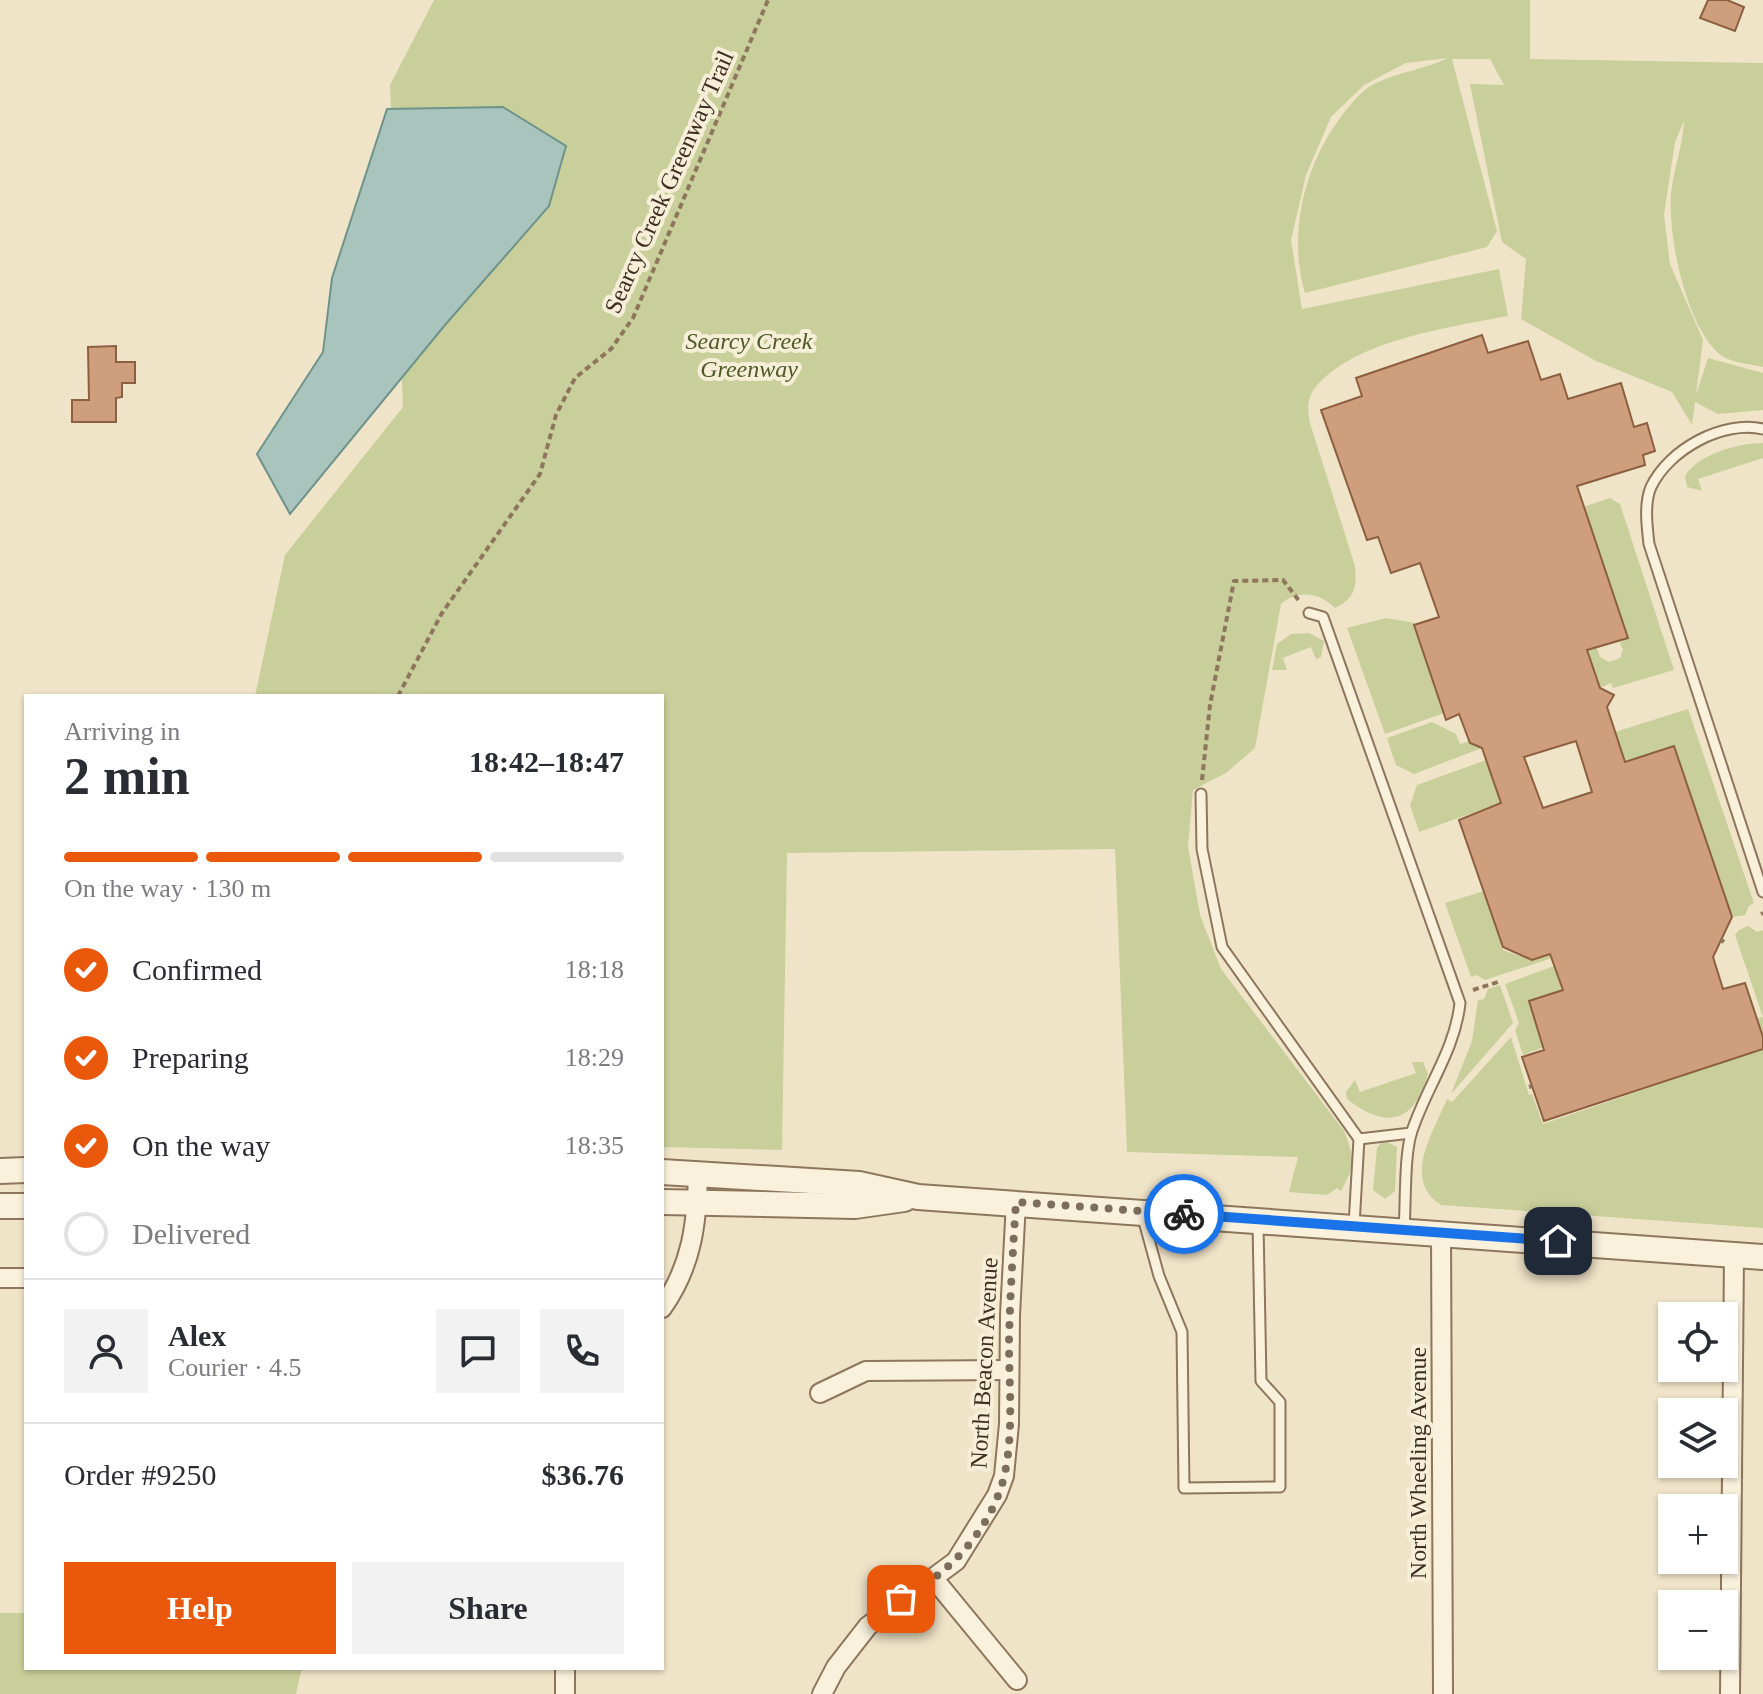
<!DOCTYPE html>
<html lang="en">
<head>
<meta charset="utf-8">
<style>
	body { margin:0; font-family:Georgia,serif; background:#f2f2f3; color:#2b2b33; height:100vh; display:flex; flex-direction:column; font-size:30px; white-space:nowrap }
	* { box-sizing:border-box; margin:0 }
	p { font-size:26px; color:#7c7c81 }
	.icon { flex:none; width:44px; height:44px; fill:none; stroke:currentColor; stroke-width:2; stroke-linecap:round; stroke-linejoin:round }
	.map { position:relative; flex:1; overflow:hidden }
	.details { position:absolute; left:24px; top:694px; width:640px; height:976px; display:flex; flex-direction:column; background:#fff; border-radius:0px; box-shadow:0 2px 6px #0004 }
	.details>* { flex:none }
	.controls { position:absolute; left:1658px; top:1302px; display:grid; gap:16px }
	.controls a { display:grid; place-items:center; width:80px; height:80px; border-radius:0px; background:#fff; box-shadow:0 2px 6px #0004; font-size:40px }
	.pin { position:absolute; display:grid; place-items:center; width:68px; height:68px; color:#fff; margin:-34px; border-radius:16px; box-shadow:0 4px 12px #0006 }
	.courier { position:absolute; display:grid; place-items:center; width:80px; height:80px; margin:-40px; border:6px solid #1a73e8; border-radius:50%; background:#fff; color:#222; box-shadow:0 2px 10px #0007 }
	.head em { font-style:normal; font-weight:600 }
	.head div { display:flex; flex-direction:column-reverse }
	.head { display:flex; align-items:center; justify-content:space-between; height:136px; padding:0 40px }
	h1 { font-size:52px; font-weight:600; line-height:60px }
	.bar { display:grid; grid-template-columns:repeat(4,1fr); gap:12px 8px; align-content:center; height:96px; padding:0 40px }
	.bar i { height:10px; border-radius:6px; background:#e1e1e2 }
	.bar .active { background:#ea580c }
	.bar p { grid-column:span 4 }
	.line { display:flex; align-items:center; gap:20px; padding:0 40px; border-top:2px solid #e1e1e2 }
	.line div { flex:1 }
	.round { display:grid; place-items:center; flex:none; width:84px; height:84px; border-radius:0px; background:#f2f2f3 }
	ol { padding:0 40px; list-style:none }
	li { display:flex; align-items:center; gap:24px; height:88px }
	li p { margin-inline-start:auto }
	li .icon { padding:8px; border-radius:50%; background:#ea580c; color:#fff; stroke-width:4 }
	li:last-child { color:#7c7c81 }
	li i { width:44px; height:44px; border:4px solid #e1e1e2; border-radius:50% }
	.primary-button { display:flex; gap:16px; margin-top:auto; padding:16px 40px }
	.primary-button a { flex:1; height:92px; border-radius:0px; background:#ea580c; color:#fff; font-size:32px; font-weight:600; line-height:92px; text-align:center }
	.primary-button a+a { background:#f2f2f3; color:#2b2b33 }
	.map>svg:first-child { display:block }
	.green { fill:#c9cf9b }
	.water { fill:#a9c4bc; stroke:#6f938a; stroke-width:2 }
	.building { fill:#cf9f7d; stroke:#8d5f41; stroke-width:2; fill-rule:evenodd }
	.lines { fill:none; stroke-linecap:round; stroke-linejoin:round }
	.service-casing { stroke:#8d765c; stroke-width:13 }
	.minor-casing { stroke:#8d765c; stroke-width:22 }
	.tertiary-casing { stroke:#8d765c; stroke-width:28 }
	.path { stroke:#8d765c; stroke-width:4; stroke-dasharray:6 4; stroke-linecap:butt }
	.service { stroke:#faf1dc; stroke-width:9 }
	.minor { stroke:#faf1dc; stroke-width:18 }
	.tertiary { stroke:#faf1dc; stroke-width:24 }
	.done { stroke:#7c6e5b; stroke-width:8; stroke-dasharray:0 14.4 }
	.route { stroke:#1a73e8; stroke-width:10 }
	.labels { text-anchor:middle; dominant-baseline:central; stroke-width:8; stroke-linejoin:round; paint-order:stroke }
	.street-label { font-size:24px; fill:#3d2e20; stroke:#f7eed8 }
	.park-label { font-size:24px; font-style:italic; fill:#4d5a26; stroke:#f7eed8 }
</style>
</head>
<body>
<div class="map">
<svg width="1763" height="1694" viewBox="0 0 1763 1694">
	<rect width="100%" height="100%" fill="#f0e4c8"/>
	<g class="green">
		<path d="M434 0H1530V59L1763 63V367C1751 364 1732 363 1722 356 1686 329 1668 237 1671 194 1673 170 1683 146 1684 121L1675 142 1664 215 1670 264 1703 340 1696 395 1708 358 1763 373V410L1718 414 1695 402 1692 425 1672 392 1596 361 1521 319 1526 259 1502 242 1470 84 1504 85 1490 59H1452L1497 231 1487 247 1305 293C1287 233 1305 163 1343 114 1352 103 1361 91 1374 84 1397 72 1426 69 1448 58L1406 63 1364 85 1331 117 1306 175 1291 240 1302 309 1499 269 1508 316C1451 327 1353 340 1315 388 1306 399 1308 411 1310 423L1355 566C1357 588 1355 598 1335 608 1320 593 1298 589 1281 604L1255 748 1226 773 1193 790 1188 846 1200 915 1221 969 1344 1131C1354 1157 1356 1165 1341 1191L1337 1188 1327 1195 1289 1192 1298 1157 1127 1152 1115 849 787 853 782 1150 662 1147V696H255L285 555 403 407 390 85Z"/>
		<path d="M1763 443V458L1698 479 1702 491 1687 487 1685 476C1698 454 1739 443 1763 443Z"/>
		<path d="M1610 498 1620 504 1674 670 1613 688 1611 683 1600 688 1587 650 1597 648 1600 657 1609 662 1620 658 1623 650 1620 643 1628 638 1583 507Z"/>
		<path d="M1386 618 1415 623 1444 713 1385 734 1347 628Z"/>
		<path d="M1309 633 1324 641 1321 657 1316 659 1311 647 1283 658 1287 670H1272L1277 644 1291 634Z"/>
		<path d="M1688 709 1754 903 1749 906 1745 915 1732 917 1675 747 1625 762 1615 732Z"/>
		<path d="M1432 722 1456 734 1460 744 1469 741 1482 748 1414 774 1396 765 1387 738Z"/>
		<path d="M1486 760 1501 803 1419 832 1410 805 1417 785Z"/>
		<path d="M1484 891 1503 950 1531 960 1551 954 1552 958 1485 980 1476 975 1471 977 1445 903Z"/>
		<path d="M1748 926 1757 932 1763 930V1036L1758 1018 1763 1017 1735 935 1739 930Z"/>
		<path d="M1554 966 1563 990 1529 1001 1544 1047 1523 1055 1515 1030 1519 1023 1505 984Z"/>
		<path d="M1500 985 1513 1023 1451 1094 1472 1041 1478 1000 1484 999 1488 989Z"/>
		<path d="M1511 1037 1529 1095 1532 1094 1543 1124 1763 1049V1228L1441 1205C1401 1180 1434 1131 1447 1099L1452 1102Z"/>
		<path d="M1412 1062H1423L1428 1074C1415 1123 1386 1130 1347 1099L1346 1092 1355 1080 1360 1092 1416 1073Z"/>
		<path d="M1387 1142 1397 1147 1395 1191 1385 1199 1373 1190 1377 1148 1381 1143Z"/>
		<path d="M0 1613H26V1668H302L296 1694H0Z"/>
	</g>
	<path class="water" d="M503 107 566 146 549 206 445 325 290 514 257 454 323 352 332 278 387 109Z"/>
	<g class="building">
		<path d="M1708 0H1727L1744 7 1735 31 1700 18Z"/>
		<path d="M1482 335 1488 353 1528 341 1541 380 1560 374 1568 399 1621 383 1634 427 1647 423 1655 451 1643 455 1645 465 1577 486 1628 638 1587 650 1600 688 1614 695 1607 707 1625 762 1674 746 1732 917 1713 957 1723 989 1745 983 1763 1037V1049L1544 1121 1522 1057 1544 1050 1529 1001 1563 990 1550 954 1532 960 1503 947 1459 820 1501 803 1482 748 1470 743 1459 714 1446 720 1414 625 1439 617 1420 563 1391 573 1378 537 1367 540 1321 410 1362 396 1356 378ZM1576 741 1592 792 1543 808 1524 757Z"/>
		<path d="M116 346V362H135V383H122V397L116 398V422H72V400H89L88 347Z"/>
	</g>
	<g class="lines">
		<defs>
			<g id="service">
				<path d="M1763 429C1723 420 1669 449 1651 487 1644 503 1647 527 1649 544L1763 892"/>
				<path d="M1309 613 1323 617 1460 1003C1455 1050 1427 1086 1412 1131 1404 1154 1406 1203 1404 1230"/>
				<path d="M1201 794 1202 849 1222 947 1359 1139 1354 1225"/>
				<path d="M1359 1139 1411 1133"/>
				<path d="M1142 1214 1159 1276 1182 1332 1184 1488 1280 1487V1402L1261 1381 1258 1223"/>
			</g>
			<g id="minor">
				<path d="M1441 1232 1443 1694"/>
				<path d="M0 1278H26"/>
				<path d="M662 1308C692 1266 697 1223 698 1173"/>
				<path d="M820 1393 866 1371 1009 1370"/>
				<path d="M934 1579 1017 1680"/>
				<path d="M565 1694V1668"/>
				<path d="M822 1694 836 1667 868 1626 956 1561 997 1495 1004 1476 1009 1424 1010 1315 1016 1202"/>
				<path d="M1730 1694 1734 1255"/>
			</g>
			<g id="tertiary">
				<path d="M0 1171 26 1170"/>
				<path d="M662 1172 859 1184 918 1197 1763 1257"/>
				<path d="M662 1202 855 1206 904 1199"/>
				<path d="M0 1206H26"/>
			</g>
		</defs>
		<use href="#service" class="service-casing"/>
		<use href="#minor" class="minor-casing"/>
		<use href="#tertiary" class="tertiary-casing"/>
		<g class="path">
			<path d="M398 696 442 613 540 474 556 415 575 378 611 349 633 318 768 0"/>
			<path d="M1202 780 1210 705 1234 581 1283 580 1300 602"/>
			<path d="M1761 914 1763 913"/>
			<path d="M1721 940 1724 942"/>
			<path d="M1473 990 1501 981"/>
			<path d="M1529 1087 1532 1086"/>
		</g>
		<use href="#service" class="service"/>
		<use href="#minor" class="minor"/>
		<use href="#tertiary" class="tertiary"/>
	</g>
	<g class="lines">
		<path class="done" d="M901 1599C948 1575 991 1530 1004 1477 1014 1434 1009 1386 1009 1342 1010 1296 1013 1249 1016 1202L1184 1214"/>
		<path class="route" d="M1184 1214 1558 1241"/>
	</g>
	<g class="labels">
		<g class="street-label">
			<text transform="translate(669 182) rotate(-66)">Searcy Creek Greenway Trail</text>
			<text transform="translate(984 1363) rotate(-87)">North Beacon Avenue</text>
			<text transform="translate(1418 1463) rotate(-90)">North Wheeling Avenue</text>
		</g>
		<g class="park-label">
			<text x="749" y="341">Searcy Creek<tspan x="749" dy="28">Greenway</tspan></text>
		</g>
	</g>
</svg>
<div class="controls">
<a><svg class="icon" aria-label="locate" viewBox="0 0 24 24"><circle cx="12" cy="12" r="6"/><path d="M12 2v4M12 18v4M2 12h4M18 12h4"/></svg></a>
<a><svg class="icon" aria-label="layers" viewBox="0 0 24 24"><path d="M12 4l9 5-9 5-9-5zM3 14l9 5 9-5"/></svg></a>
<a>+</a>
<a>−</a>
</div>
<div class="pin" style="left:901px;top:1599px;background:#ea580c"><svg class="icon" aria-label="bag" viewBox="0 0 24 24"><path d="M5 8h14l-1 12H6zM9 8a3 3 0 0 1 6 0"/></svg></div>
<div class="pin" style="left:1558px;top:1241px;background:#1f2937"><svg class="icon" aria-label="home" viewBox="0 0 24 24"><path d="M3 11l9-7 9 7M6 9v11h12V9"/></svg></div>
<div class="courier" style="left:1184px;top:1214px"><svg class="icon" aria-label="bike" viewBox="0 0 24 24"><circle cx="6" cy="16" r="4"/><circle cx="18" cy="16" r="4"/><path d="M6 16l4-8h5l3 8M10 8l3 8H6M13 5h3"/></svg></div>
<section class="details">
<div class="head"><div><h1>2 min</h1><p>Arriving in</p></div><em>18:42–18:47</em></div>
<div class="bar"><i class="active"></i><i class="active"></i><i class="active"></i><i></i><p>On the way · 130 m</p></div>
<ol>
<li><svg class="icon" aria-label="check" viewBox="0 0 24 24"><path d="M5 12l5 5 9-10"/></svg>Confirmed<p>18:18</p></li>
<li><svg class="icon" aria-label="check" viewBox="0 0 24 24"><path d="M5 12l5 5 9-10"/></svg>Preparing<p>18:29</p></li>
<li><svg class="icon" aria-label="check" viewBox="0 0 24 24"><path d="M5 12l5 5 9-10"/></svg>On the way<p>18:35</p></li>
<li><i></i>Delivered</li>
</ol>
<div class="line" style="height:144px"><a class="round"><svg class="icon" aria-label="person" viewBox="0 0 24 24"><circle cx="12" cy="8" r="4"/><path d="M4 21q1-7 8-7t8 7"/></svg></a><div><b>Alex</b><p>Courier · 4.5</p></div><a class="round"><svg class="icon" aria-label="chat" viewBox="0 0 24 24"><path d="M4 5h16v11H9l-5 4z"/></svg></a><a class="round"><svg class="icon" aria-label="phone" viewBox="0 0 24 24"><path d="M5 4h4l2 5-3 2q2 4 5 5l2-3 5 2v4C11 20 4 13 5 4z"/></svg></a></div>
<div class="line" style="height:104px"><div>Order #9250</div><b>$36.76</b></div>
<div class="primary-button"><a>Help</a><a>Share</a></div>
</section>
</div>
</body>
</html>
